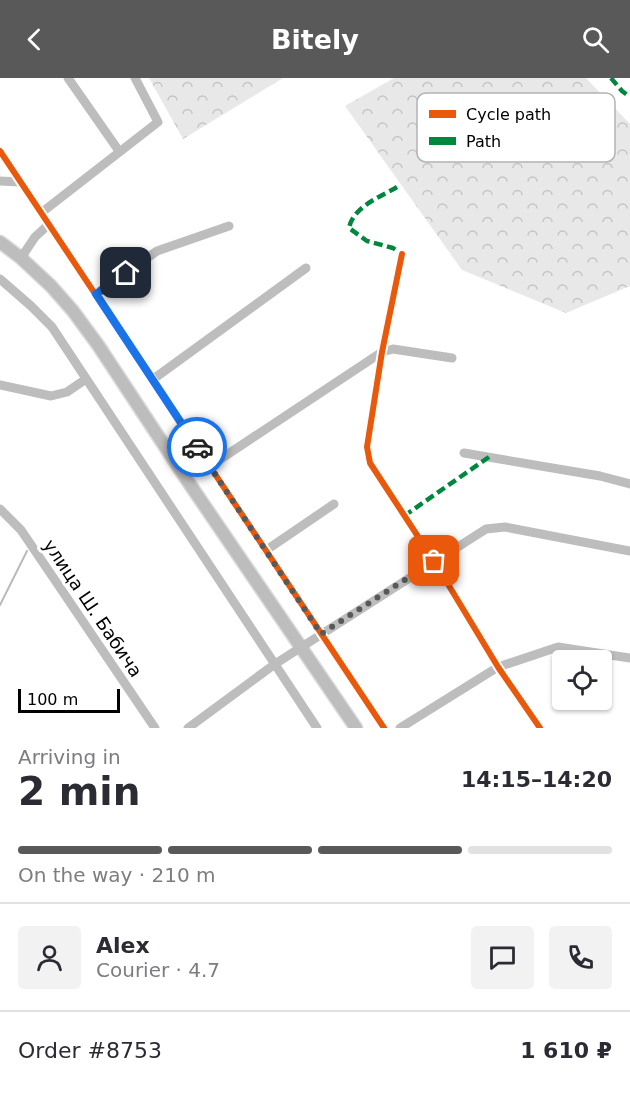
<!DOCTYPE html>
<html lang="en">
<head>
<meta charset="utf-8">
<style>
	body { margin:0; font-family:"DejaVu Sans",sans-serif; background:#f2f2f3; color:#2b2b33; height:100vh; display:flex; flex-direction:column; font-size:22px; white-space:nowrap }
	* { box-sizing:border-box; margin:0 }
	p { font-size:20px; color:#7c7c81 }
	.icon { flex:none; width:33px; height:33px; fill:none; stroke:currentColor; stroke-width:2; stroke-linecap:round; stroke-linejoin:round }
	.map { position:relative; height:650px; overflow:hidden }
	.drawer { display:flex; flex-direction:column; background:#fff; flex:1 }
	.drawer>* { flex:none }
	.tools { position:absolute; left:552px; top:572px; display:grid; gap:12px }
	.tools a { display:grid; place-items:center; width:60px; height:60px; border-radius:6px; background:#fff; box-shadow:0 2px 4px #0004; font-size:30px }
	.scale { position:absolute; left:18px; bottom:15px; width:102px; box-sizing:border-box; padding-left:6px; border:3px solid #000; border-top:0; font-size:16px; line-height:21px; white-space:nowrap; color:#000; -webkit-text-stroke:4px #fff; paint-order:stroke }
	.pin { position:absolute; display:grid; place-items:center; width:51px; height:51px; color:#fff; margin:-26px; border-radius:12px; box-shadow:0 3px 9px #0006 }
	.courier { position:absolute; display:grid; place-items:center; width:60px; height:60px; margin:-30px; border:4px solid #1a73e8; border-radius:50%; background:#fff; color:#222; box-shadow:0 2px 8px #0007 }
	.headline em { font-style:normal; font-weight:700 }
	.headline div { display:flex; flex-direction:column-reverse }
	.headline { display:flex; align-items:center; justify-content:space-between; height:102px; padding:0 18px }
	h1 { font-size:39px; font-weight:700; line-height:45px }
	.bar { display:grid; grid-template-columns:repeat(4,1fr); gap:9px 6px; align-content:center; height:72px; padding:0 18px }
	.bar i { height:8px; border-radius:4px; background:#e1e1e2 }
	.bar .current { background:#595959 }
	.bar p { grid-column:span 4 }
	.line { display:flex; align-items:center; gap:15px; padding:0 18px; border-top:2px solid #e1e1e2 }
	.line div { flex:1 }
	.round { display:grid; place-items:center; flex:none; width:63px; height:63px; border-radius:6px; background:#f2f2f3 }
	header { display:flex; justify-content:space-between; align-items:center; height:78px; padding:0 18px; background:#595959; color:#fff; font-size:27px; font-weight:700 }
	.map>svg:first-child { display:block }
	.forest { fill:url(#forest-crowns) }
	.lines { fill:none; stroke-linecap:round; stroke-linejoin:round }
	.stream { stroke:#bababa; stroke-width:2 }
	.major-casing { stroke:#dbdbdb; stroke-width:15 }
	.minor { stroke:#bdbdbd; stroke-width:9 }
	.major { stroke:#bdbdbd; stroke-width:12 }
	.quiet { stroke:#00873e; stroke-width:4.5; stroke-dasharray:9 4.5; stroke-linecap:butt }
	.cycleway-casing { stroke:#fff; stroke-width:10 }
	.cycleway { stroke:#e8590c; stroke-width:6 }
	.done { stroke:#595959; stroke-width:6; stroke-dasharray:0 10.8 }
	.route { stroke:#1a73e8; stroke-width:8 }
	.labels { text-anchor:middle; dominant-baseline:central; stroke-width:6; stroke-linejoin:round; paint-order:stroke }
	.street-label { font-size:18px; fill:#000; stroke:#fff }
	.key { fill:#fff; stroke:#b2b2b2; stroke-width:1.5 }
	.key-label { font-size:16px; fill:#000 }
</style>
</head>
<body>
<header><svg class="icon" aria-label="back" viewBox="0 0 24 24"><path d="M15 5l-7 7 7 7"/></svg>Bitely<svg class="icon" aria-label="search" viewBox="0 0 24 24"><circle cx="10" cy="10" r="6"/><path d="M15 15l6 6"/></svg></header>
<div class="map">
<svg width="630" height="650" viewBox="0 0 630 650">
	<defs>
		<pattern id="forest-crowns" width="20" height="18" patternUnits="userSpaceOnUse" patternTransform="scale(1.5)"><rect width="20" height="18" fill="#e8e8e8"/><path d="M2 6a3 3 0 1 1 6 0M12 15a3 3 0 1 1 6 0" fill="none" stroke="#c5c5c5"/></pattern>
	</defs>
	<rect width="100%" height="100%" fill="#fff"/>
	<g class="forest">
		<path d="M149 0H283L183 61Z"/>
		<path d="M394 0H586L630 46V208L566 235 462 192 345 28Z"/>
	</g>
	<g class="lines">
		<path class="stream" d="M0 527 27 473"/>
		<defs>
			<path id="major" d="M0 164 21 180 51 208 73 233 98 267 191 408 356 650"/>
		</defs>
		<use href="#major" class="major-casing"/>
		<g class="minor">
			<path d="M68 0 119 73"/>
			<path d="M0 73 384 650"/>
			<path d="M0 103 19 104"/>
			<path d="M41 135 158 44 135 0"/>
			<path d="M402 176 382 274 367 369 370 385 434 483 498 589 540 650"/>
			<path d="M21 180 35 159 48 147"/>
			<path d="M0 201 31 228 52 249 317 650"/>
			<path d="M96 216 157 173 229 148"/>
			<path d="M152 302 306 190"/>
			<path d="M0 307 51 318 67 314 86 301"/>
			<path d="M464 375 600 398 630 406"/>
			<path d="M210 388 382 274 393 271 452 280"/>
			<path d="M0 431 21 452 155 650"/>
			<path d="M265 473 334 426"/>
			<path d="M188 650 275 586 486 451 505 449 630 473"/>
			<path d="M400 650 498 589 558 569 630 580"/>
		</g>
		<use href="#major" class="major"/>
		<g class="quiet">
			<path d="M611 0 622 13 630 19"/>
			<path d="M397 109C380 119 353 129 349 150L367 163 393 170 402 176"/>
			<path d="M404 438 489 379"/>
		</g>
		<defs>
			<g id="cycleway">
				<path d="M0 73 384 650"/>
				<path d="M402 176 382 274 367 369 370 385 434 483 498 589 540 650"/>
			</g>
		</defs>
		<use href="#cycleway" class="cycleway-casing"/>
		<use href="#cycleway" class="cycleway"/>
	</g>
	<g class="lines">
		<path class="done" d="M197 369 321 556 434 483"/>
		<path class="route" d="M126 195 96 216 197 369"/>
	</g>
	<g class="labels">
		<g class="street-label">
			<text transform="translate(93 530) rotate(56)">улица Ш. Бабича</text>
		</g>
	</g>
	<rect x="417" y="15" width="198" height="69" rx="9" class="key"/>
	<rect x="429" y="32" width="27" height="8" fill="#e8590c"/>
	<rect x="429" y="59" width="27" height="8" fill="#00873e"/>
	<g class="key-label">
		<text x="466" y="42">Cycle path</text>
		<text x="466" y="69">Path</text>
	</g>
</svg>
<div class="tools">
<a><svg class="icon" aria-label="locate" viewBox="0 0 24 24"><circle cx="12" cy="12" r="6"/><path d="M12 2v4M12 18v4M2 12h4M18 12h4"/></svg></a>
</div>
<div class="scale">100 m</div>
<div class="pin" style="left:434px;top:483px;background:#ea580c"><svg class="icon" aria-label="bag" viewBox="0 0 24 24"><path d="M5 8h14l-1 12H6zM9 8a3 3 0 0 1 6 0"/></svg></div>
<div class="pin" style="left:126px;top:195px;background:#1f2937"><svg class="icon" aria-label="home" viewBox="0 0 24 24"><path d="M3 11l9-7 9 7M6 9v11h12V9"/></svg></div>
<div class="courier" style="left:197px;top:369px"><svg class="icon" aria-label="car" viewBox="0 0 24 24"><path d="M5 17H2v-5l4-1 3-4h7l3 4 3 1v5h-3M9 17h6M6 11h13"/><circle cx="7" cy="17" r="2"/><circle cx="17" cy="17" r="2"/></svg></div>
</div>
<section class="drawer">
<div class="headline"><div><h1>2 min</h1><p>Arriving in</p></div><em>14:15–14:20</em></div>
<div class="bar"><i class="current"></i><i class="current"></i><i class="current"></i><i></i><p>On the way · 210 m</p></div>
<div class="line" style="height:108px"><a class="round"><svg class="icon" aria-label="person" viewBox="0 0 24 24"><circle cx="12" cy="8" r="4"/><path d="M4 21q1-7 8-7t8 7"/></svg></a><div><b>Alex</b><p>Courier · 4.7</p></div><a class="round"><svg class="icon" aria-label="chat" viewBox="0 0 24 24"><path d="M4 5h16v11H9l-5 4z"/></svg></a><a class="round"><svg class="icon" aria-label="phone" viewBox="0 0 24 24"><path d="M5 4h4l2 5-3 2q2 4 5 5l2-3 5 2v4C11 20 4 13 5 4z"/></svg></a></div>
<div class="line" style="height:78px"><div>Order #8753</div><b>1 610 ₽</b></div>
</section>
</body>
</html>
